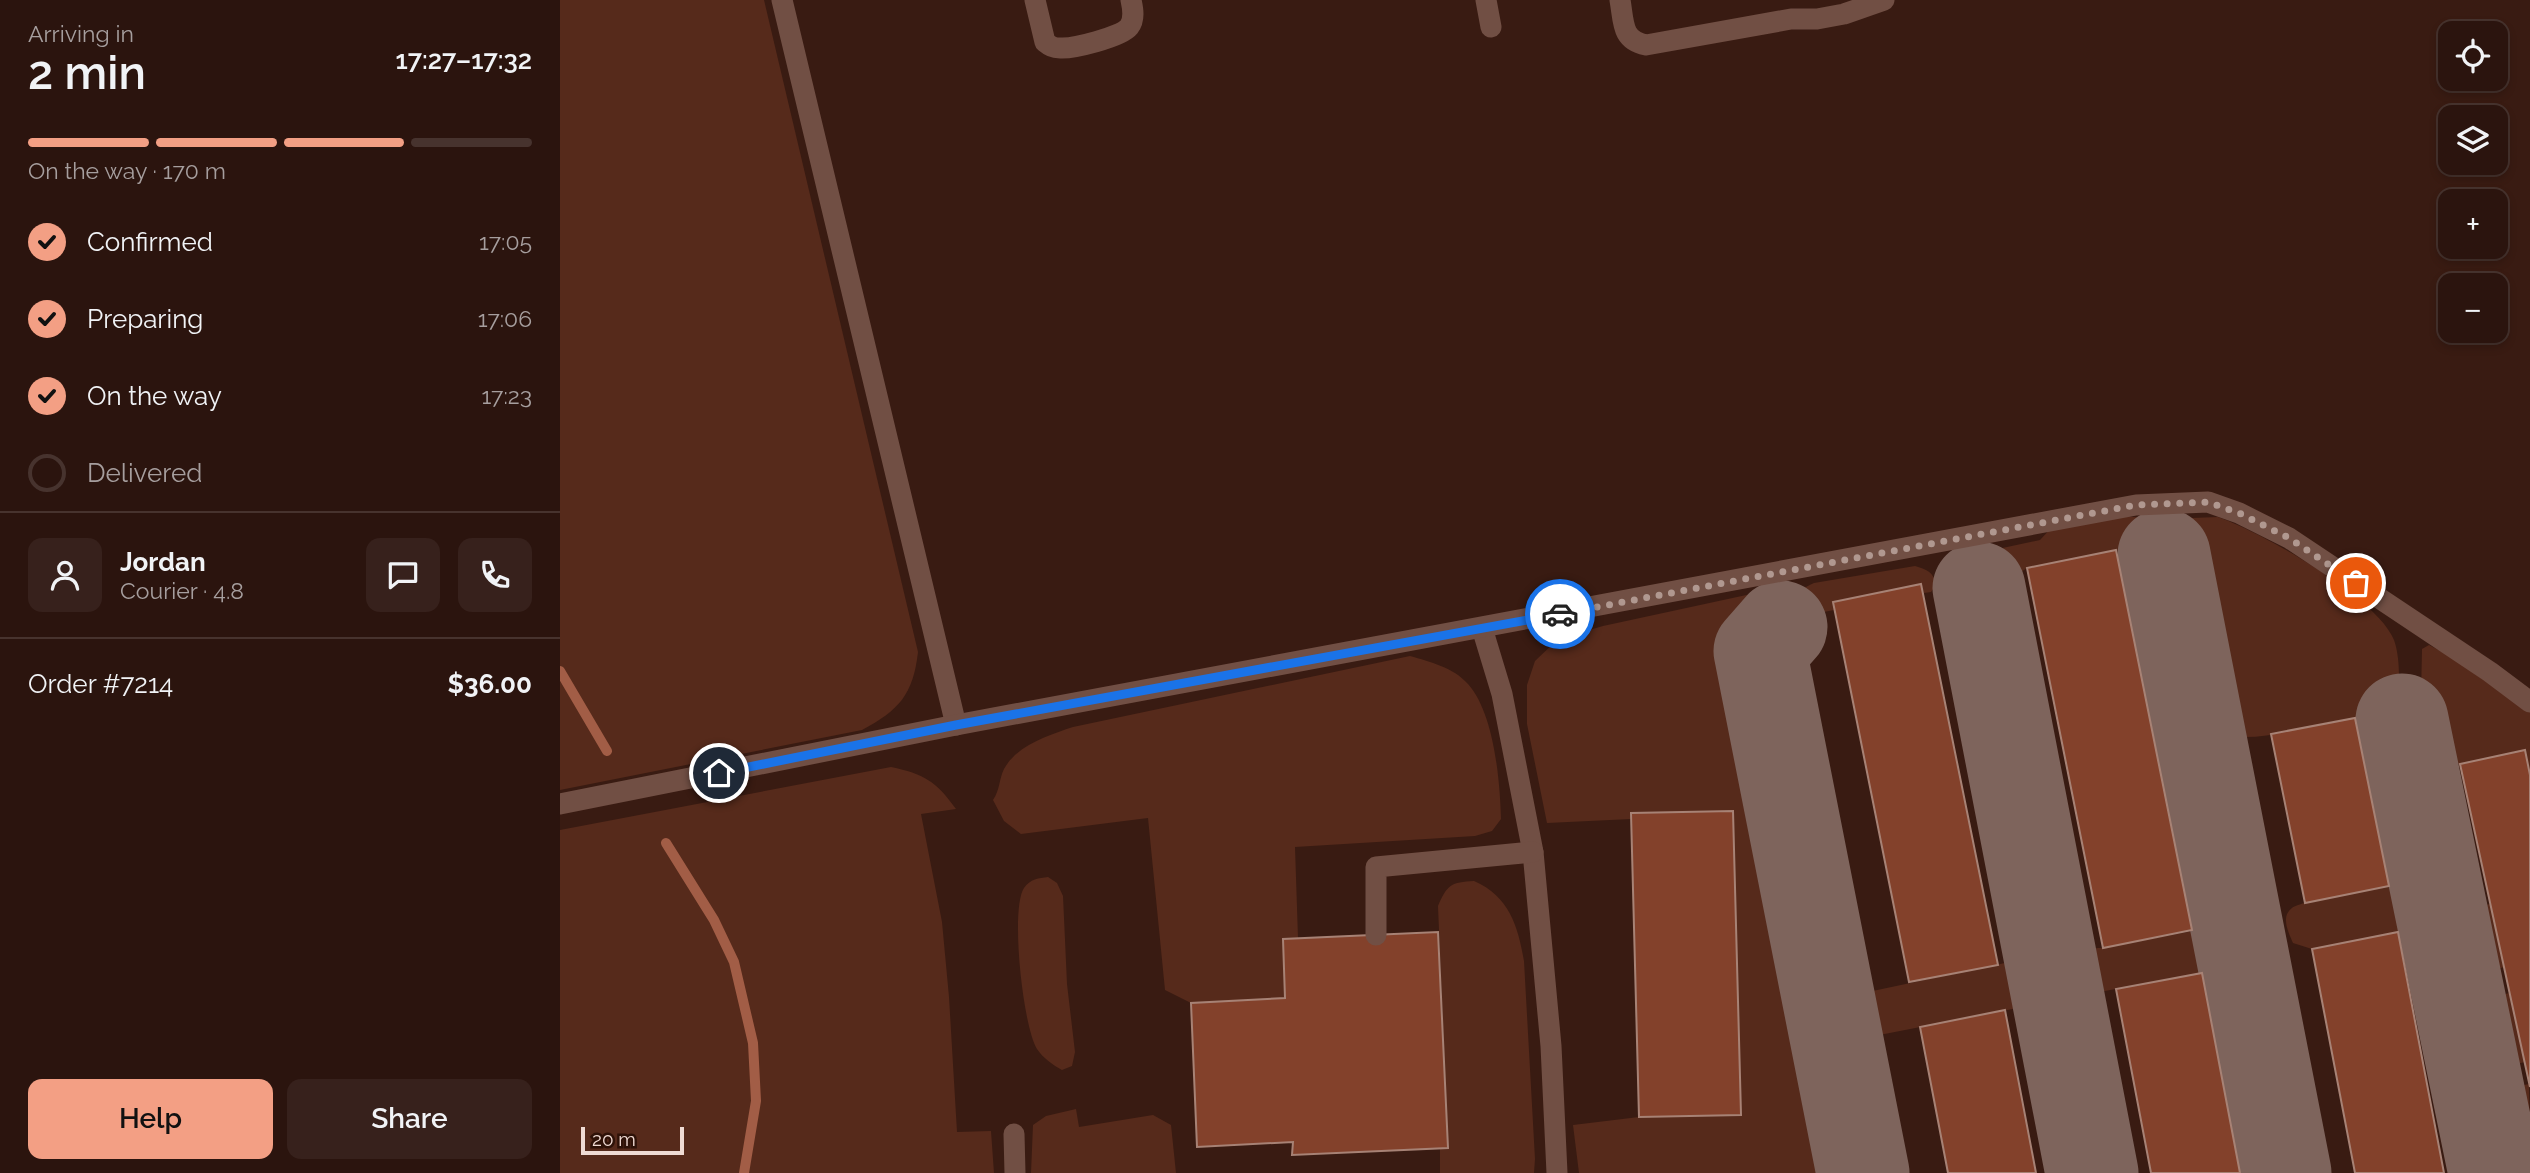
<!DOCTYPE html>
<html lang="en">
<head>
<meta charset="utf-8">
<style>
	body { margin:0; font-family:Raleway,sans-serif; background:#37211c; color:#f1f3f6; height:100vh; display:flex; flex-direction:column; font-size:26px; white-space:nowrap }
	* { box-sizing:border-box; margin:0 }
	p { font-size:23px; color:#a69e9e }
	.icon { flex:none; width:38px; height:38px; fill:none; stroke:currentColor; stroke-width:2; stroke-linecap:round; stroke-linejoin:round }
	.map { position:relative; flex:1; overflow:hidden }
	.drawer { display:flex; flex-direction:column; background:#2b140e; width:560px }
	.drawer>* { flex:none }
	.tools { position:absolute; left:1878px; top:21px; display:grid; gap:14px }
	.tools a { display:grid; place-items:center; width:70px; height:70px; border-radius:14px; background:#2b140e; box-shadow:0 4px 10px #0003,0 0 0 2px #47332e; font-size:35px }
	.scale { position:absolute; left:21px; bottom:18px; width:103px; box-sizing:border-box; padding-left:7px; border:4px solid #f0dbd4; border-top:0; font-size:19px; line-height:24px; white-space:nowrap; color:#f0dbd4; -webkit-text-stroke:5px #2e1208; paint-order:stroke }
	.pin { position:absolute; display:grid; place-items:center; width:60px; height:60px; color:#fff; margin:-30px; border:4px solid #fff; border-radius:50%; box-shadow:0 2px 7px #0007 }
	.courier { position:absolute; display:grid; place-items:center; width:70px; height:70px; margin:-35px; border:5px solid #1a73e8; border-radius:50%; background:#fff; color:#222; box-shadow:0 2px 9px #0007 }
	.head em { font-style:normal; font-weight:600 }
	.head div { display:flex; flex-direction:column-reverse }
	.head { display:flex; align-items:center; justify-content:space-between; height:119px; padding:0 28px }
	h1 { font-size:46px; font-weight:600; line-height:52px }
	.bar { display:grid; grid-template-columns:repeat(4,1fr); gap:10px 7px; align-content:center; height:84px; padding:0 28px }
	.bar i { height:9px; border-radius:5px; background:#47332e }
	.bar .active { background:#f39f84 }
	.bar p { grid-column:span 4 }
	.line { display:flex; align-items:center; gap:18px; padding:0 28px; border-top:2px solid #47332e }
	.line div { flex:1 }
	.round { display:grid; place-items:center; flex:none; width:74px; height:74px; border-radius:14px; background:#37211c }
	ol { padding:0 28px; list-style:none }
	li { display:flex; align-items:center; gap:21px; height:77px }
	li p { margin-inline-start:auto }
	li .icon { padding:7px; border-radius:50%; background:#f39f84; color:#111; stroke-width:4 }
	li:last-child { color:#a69e9e }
	li i { width:38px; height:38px; border:4px solid #47332e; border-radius:50% }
	.action { display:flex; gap:14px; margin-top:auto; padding:14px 28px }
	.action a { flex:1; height:80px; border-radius:14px; background:#f39f84; color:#111; font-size:28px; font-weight:600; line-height:80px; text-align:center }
	.action a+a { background:#37211c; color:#f1f3f6 }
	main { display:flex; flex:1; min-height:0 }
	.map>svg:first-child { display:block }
	.green { fill:#562a1b }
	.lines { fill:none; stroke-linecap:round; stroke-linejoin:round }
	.stream { stroke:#a25d46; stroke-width:10 }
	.taxiway { stroke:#7e645c; stroke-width:93 }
	.building { fill:#83412b; stroke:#a78275; stroke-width:2 }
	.minor { stroke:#714f44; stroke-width:21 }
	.done { stroke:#b09890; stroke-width:7; stroke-dasharray:0 12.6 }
	.route { stroke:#1a73e8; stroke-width:9 }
</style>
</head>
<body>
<main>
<section class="drawer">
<div class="head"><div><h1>2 min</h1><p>Arriving in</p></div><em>17:27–17:32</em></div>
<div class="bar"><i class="active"></i><i class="active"></i><i class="active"></i><i></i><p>On the way · 170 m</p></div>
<ol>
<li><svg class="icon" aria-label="check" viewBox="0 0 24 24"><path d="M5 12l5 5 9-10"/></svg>Confirmed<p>17:05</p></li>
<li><svg class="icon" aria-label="check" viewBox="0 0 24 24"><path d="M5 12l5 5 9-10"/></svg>Preparing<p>17:06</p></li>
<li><svg class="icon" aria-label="check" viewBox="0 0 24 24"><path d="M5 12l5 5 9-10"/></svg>On the way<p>17:23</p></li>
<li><i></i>Delivered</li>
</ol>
<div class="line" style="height:126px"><a class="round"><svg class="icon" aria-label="person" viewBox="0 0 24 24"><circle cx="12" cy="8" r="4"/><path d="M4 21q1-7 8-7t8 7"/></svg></a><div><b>Jordan</b><p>Courier · 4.8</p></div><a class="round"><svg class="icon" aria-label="chat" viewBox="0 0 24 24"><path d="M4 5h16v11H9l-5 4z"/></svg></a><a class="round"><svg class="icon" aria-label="phone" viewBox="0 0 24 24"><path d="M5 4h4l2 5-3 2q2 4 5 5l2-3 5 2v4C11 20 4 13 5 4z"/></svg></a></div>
<div class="line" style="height:91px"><div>Order #7214</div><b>$36.00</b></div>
<div class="action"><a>Help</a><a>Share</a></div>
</section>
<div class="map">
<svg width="1970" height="1173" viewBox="0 0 1970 1173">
	<rect width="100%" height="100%" fill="#391b12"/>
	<g class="green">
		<path d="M0 0H204L358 652C353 695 339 710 302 730L0 790Z"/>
		<path d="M1562 516 1585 518 1599 524 1601 542 1467 568C1458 576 1417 587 1405 582 1400 580 1399 578 1396 574L1397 563 1405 556 1480 540 1493 526Z"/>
		<path d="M1658 517C1701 532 1817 597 1834 640 1838 651 1839 665 1839 677 1840 689 1839 703 1827 710 1812 718 1787 719 1770 722 1742 728 1710 738 1681 737L1675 730 1635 541 1625 534 1626 523 1632 518Z"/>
		<path d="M1355 566C1366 569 1374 572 1376 585L1371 592 1364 593 1361 584 1273 602 1274 610 1233 618C1231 599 1236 591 1254 583Z"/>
		<path d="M1191 594 1201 597 1209 614 1210 623 1161 633 1265 1173H1019L1013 1125 1079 1117 1181 1115 1173 811 1072 813 1071 819 987 823 967 724V685L975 661 998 639 1043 626Z"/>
		<path d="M1869 645 1888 655 1970 711V775L1964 750C1942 755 1906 768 1884 764 1856 759 1862 672 1862 649Z"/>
		<path d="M850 656C870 662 893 667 908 684 934 713 940 780 941 819L932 831 915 836 735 847 738 938 723 939 725 998 631 1003 605 990 588 818 461 834 444 821 433 800C440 790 439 779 444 769 457 745 489 735 513 727Z"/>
		<path d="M331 767C364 774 376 781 396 809L361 814 382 922 389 997 397 1132 431 1131 434 1173H0V830Z"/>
		<path d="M488 877 497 883 503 896 507 984 515 1052 512 1066 502 1070C493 1065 483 1058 477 1049 463 1027 450 909 464 888 470 879 479 878 488 877Z"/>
		<path d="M914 881C949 896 958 926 964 961L975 1159 974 1173H880V1148H888L878 906C887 885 891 882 914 881Z"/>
		<path d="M1829 886 1839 887C1850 905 1846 914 1838 932L1752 949 1733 943C1729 933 1720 917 1732 908 1742 900 1812 890 1829 886Z"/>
		<path d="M1931 904 1944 967C1901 984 1886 909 1931 904Z"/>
		<path d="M1644 929C1659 946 1658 957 1642 973L1534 993 1519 989 1510 979C1511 954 1518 948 1543 948Z"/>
		<path d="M1459 960 1467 968 1473 995 1468 1006 1299 1039 1289 996Z"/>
		<path d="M1950 993 1965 1062C1956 1064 1947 1067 1938 1063 1923 1057 1915 1023 1922 1009 1927 999 1940 995 1950 993Z"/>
		<path d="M1969 1084 1970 1155 1968 1156C1947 1152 1942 1141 1940 1121 1939 1114 1938 1106 1941 1099 1946 1090 1959 1086 1969 1084Z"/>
		<path d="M516 1109 519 1127 593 1115 611 1125 616 1173H471L473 1125 486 1116Z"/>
	</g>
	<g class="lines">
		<g class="stream">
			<path d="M0 671 47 751"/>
			<path d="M106 843 154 920 174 962 193 1043 196 1101 184 1173"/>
		</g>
		<g class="taxiway">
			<path d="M1604 555 1725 1173"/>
			<path d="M1419 588 1532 1173"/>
			<path d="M1221 627 1200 651 1303 1173"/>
			<path d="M1842 720 1935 1173"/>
		</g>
	</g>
	<g class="building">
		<path d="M1556 550 1632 930 1543 948 1467 568Z"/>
		<path d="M1361 584 1438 965 1349 982 1273 602Z"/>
		<path d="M1795 718 1829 886 1745 903 1711 734Z"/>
		<path d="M1965 750 1970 775V1087L1900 764Z"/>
		<path d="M1173 811 1181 1115 1079 1117 1071 813Z"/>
		<path d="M878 932 888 1148 732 1155 733 1142 637 1147 631 1003 725 998 723 939Z"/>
		<path d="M1838 932 1884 1173H1795L1752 949Z"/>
		<path d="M1642 973 1680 1173H1591L1556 989Z"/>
		<path d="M1445 1010 1476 1173H1388L1360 1027Z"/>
	</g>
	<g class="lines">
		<g class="minor">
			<path d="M222 0 396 725"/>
			<path d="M475 0 485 42C490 46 493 48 500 48 513 49 561 37 569 27 575 19 573 9 571 0"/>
			<path d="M926 0 931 27"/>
			<path d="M1060 0C1064 22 1061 40 1086 45L1231 19H1257L1284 14 1324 0"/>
			<path d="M922 628 942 694 973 852 991 1046 997 1173"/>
			<path d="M0 804 396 725 1576 505 1648 502 1679 513 1729 538 1930 672 1970 702"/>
			<path d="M816 935V867L973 852"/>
			<path d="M454 1134 455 1173"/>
		</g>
	</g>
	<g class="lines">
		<path class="done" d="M1000 614 1576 505 1648 502 1679 513 1729 538 1796 583"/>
		<path class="route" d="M159 773 396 725 1000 614"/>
	</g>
</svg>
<div class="tools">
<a><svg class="icon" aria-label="locate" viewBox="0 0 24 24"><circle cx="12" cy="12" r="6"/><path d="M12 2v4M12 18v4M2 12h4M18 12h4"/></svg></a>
<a><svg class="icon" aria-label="layers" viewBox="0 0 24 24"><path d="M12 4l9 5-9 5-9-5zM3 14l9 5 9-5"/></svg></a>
<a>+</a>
<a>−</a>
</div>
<div class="scale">20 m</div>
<div class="pin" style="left:1796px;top:583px;background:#ea580c"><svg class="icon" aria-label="bag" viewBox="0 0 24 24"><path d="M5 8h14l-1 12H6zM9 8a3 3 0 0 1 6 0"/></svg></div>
<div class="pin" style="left:159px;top:773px;background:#1f2937"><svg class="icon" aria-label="home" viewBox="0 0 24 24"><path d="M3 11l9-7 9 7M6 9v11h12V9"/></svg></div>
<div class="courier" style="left:1000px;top:614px"><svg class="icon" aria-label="car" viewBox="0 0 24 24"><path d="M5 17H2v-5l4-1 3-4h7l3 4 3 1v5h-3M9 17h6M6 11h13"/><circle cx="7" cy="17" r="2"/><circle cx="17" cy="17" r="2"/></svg></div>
</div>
</main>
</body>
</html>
